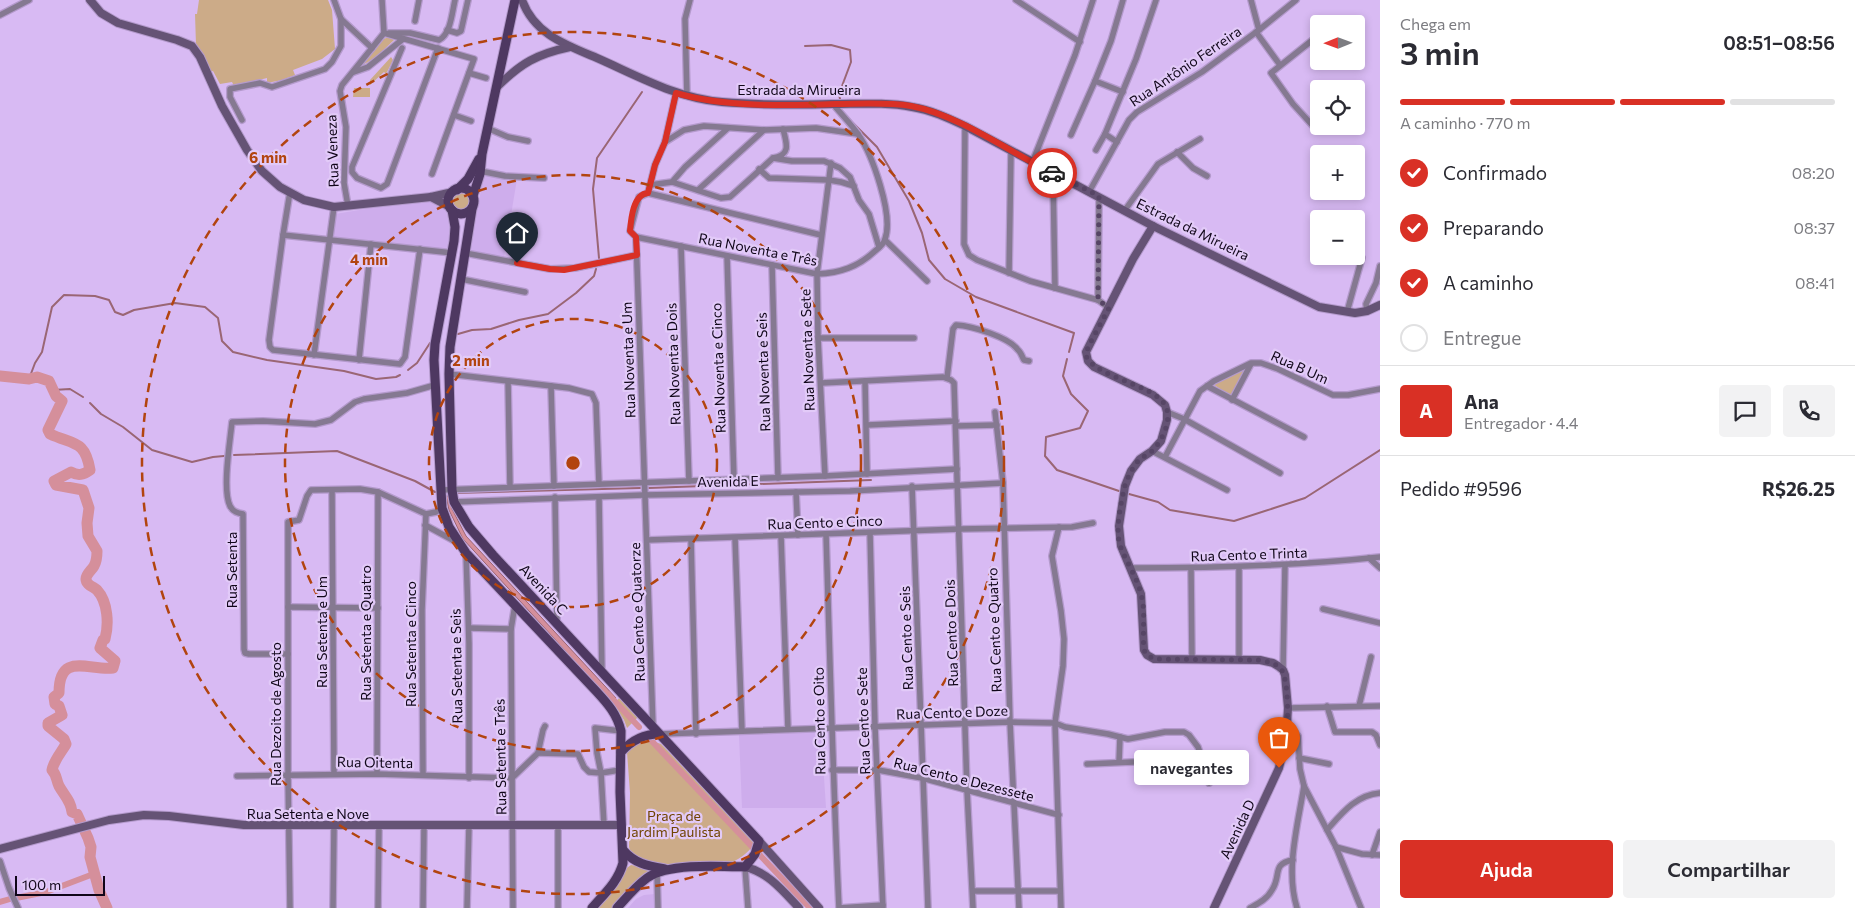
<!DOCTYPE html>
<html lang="pt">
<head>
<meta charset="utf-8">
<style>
	body { margin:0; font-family:Commissioner,sans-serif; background:#f2f2f3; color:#2b2b33; height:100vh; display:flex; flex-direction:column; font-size:19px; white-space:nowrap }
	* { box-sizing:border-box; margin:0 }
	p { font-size:16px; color:#7c7c81 }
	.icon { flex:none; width:28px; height:28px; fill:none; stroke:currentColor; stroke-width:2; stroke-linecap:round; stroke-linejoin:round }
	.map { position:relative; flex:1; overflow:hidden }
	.side { display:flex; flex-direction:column; background:#fff; width:475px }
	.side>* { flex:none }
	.needle { width:32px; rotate:269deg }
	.controls { position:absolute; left:1310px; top:15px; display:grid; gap:10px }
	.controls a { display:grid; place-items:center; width:55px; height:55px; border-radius:5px; background:#fff; box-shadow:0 2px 8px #0003; font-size:25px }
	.scale { position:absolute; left:15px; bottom:12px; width:90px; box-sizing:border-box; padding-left:5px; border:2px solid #100619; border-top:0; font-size:14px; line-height:18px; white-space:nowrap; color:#100619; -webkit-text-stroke:4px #e2caf8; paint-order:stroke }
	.pin { position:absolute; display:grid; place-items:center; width:42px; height:42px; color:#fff; margin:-51px -21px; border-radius:50% 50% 50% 0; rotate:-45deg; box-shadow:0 0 5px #0007 }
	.pin .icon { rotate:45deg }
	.courier { position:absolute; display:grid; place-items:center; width:50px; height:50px; margin:-25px; border:4px solid #d93025; border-radius:50%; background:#fff; color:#222; box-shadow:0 1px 6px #0007 }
	.bubble { position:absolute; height:35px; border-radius:5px; background:#fff; box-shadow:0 2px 8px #0003; font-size:16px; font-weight:600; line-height:35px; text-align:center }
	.summary em { font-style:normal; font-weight:600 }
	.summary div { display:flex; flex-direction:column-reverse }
	.summary { display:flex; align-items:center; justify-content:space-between; height:85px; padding:0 20px }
	h1 { font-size:32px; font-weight:600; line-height:38px }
	.bar { display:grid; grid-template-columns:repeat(4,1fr); gap:8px 5px; align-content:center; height:60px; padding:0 20px }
	.bar i { height:6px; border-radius:4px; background:#e1e1e2 }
	.bar .on { background:#d93025 }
	.bar p { grid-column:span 4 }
	.line { display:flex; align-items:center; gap:12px; padding:0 20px; border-top:1px solid #e1e1e2 }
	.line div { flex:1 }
	.round { display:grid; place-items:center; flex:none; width:52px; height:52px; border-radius:5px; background:#f2f2f3 }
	ol { padding:0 20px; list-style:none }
	li { display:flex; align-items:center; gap:15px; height:55px }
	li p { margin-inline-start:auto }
	li .icon { padding:5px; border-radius:50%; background:#d93025; color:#fff; stroke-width:4 }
	li:last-child { color:#7c7c81 }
	li i { width:28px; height:28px; border:2px solid #e1e1e2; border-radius:50% }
	.primary-button { display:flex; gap:10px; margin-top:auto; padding:10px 20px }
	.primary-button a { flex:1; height:58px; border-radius:5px; background:#d93025; color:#fff; font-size:20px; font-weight:600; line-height:58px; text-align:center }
	.primary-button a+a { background:#f2f2f3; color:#2b2b33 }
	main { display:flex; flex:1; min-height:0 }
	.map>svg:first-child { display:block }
	.built { fill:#ceadec }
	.green { fill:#ccab88 }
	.water { fill:#d58f9b; stroke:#9a6674 }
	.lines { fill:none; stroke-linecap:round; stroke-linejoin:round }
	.stream { stroke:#9a6674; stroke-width:2 }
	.canal { stroke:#d58f9b; stroke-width:6 }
	.river { stroke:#d58f9b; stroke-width:11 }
	.street-casing { stroke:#b49acc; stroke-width:8 }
	.secondary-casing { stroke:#b49acc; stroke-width:10 }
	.primary-casing { stroke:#b49acc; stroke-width:11 }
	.street { stroke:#857991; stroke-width:5.5 }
	.secondary { stroke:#655375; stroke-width:8 }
	.primary { stroke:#4e3861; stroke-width:9 }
	.done { stroke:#564565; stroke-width:5; stroke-dasharray:0 9 }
	.route { stroke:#d93025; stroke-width:6 }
	.ring { fill:none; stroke:#b2440f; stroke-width:2.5; stroke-dasharray:9 6 }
	.labels { text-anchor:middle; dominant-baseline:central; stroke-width:4.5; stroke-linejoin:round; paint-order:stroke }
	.street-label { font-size:14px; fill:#100619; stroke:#e2caf8 }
	.park-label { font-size:14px; fill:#704402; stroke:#e2caf8 }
	.centre { fill:#b2440f; stroke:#e2caf8; stroke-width:2.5 }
	.ring-label { font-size:15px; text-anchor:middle; font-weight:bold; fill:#b2440f; stroke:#e2caf8; stroke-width:4.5; stroke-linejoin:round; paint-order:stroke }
</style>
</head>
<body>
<main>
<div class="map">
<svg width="1380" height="908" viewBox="0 0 1380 908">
	<rect width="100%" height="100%" fill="#d8baf3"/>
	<g class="built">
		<path d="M484 175 517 179 504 257 469 251Z"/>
		<path d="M426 199 433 201 450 211 453 233 448 251 334 237 332 235 335 214Z"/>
		<path d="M821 730 826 808H742L739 735Z"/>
		<path d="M655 894V908H628L636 899 644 895Z"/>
	</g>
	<g class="green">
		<path d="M199 0H328L332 10 335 49 322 59 293 70 295 75 282 80 267 83V78L234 86 232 82 220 84 213 71 210 72 196 45 195 14H197Z"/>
		<path d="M388 37 394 40 374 59 362 65 384 39Z"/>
		<path d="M391 57 393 60 386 74 384 72 370 85V80Z"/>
		<path d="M354 88H370V97H353Z"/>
		<circle cx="461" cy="202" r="10"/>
		<path d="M1245 368 1246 369 1231 397 1213 384Z"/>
		<path d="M620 697 638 717 627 728 624 720 614 704Z"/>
		<path d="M649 740 661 744 755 843C747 854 739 860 725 865L649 870 653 872 613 908H596L624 870 631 865 636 866 629 847 630 793 627 752 631 746 639 742Z"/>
	</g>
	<path class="water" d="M446 496H449L452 509 466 536 616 698 611 703 552 636 463 539 449 510Z"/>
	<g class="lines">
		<g class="stream">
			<path d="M805 46 831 45 850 50 851 62 839 94 840 99"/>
			<path d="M849 119 877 147 909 201 922 233 929 260 945 279 976 297 1074 333 1069 352"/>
			<path d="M599 258 593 189 597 158 642 92"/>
			<path d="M458 334 472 330 491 329 519 320 548 314 576 293 594 276 596 269"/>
			<path d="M1067 359 1063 376 1071 394 1088 411 1080 428 1046 437 1045 456 1057 470 1119 491"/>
			<path d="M408 370 417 363 430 343"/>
			<path d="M29 379 35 363 42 352 52 307 64 295 95 296 109 300 115 312 123 315 134 310 175 303 205 307 218 318 222 341 233 352 267 360 344 371 376 379 396 377 400 375"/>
			<path d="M53 390 70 389 83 397"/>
			<path d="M90 403 101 414 123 427 152 450 192 462 213 457 224 456"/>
			<path d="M234 455 337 451 415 481 435 492"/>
			<path d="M649 488 871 480"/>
			<path d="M456 493 640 488"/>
			<path d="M1129 494 1158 502 1170 510 1234 521 1305 498 1380 450"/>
		</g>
		<g class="canal">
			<path d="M608 694 639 727"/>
			<path d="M646 735 810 908"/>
			<path d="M16 898 46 892 96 873"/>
			<path d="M0 902 10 899"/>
		</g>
		<path class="river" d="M0 376 29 379 37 377 49 381 56 396 62 401 48 430 50 434C74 445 85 440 90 470 83 475 78 476 71 472L54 481 56 485 83 490 89 508 87 523 88 536 97 551C97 556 97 561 94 566 92 570 86 574 86 579 86 585 94 587 97 590 108 602 109 624 105 639L103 640 100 648 115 661 113 668C89 671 59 651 59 693L54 697 55 704 59 706 62 715 48 723V726L64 739 66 744C61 753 54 760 52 770 57 775 56 780 59 786 64 795 71 801 72 812L77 814 88 838 91 847 90 857 99 890 107 908"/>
		<defs>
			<g id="street">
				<path d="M334 0 341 19 372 48 342 85 340 91 346 127 344 183 348 206"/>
				<path d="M1016 0 1080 42"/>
				<path d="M1251 0 1259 30"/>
				<path d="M0 15 29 0"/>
				<path d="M415 21 419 0"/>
				<path d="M447 30 457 33 461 31 468 0"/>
				<path d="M1256 32 1280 65"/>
				<path d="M384 33 474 59 432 174"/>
				<path d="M389 33H410L439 40C451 34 452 12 455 0"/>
				<path d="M372 48 384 33 382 0"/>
				<path d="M402 48 352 167V172L357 178 381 188 387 184 438 48"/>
				<path d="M354 72 368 67 403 39"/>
				<path d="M469 73 486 78"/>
				<path d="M1123 92 1095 81 1111 41 1123 0"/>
				<path d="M687 96 685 19 690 0"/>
				<path d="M454 115 471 121"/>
				<path d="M242 120 230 97V89L260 83 272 87 325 69 332 62 341 46V19"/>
				<path d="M965 126 964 244 969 255 977 260 1030 281 1098 300 1109 308"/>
				<path d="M1313 126 1293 104 1271 73 1315 38"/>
				<path d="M487 128 508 137 528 141"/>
				<path d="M1071 135 1095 81"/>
				<path d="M665 142 684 130 704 126 764 130 816 128 858 134"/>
				<path d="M1117 142 1105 134 1136 59 1156 0"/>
				<path d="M1096 150 1105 134"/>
				<path d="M1177 152 1193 168 1207 176"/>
				<path d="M773 158 792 161H824L840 168 850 177 859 200 869 214 879 247"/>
				<path d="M1032 163 1075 55 1093 0"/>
				<path d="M759 169 769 178 829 180 841 182 854 186"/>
				<path d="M480 171 505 176 544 178"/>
				<path d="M1053 174 1055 288"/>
				<path d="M672 182 721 198 730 197 773 158C791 155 787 144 783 129"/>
				<path d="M650 185 672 182 685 167 728 128"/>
				<path d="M698 190 764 130"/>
				<path d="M290 192 283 235 269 340 270 347 273 350 400 364 405 357 420 249"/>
				<path d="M1089 192 1129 120 1137 112 1202 72 1259 30 1296 0"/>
				<path d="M648 193 639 197 630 231 636 237 817 274C840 273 858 267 875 251 879 248 884 244 885 239 894 215 872 154 858 134 851 124 841 114 833 104"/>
				<path d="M648 193 821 235"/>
				<path d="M648 193 655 165 665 142 676 93"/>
				<path d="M1125 210 1158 164 1200 139"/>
				<path d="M283 235 453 253"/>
				<path d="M636 237 653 727"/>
				<path d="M885 240 927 281"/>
				<path d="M681 246 689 481"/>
				<path d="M465 253 550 269 575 268 637 255"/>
				<path d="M727 256 734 480"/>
				<path d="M772 265 778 478"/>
				<path d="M1009 273 1011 152"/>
				<path d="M461 279 525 292"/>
				<path d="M1098 300 1099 197"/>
				<path d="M1367 311 1366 304 1376 283 1380 266"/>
				<path d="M1347 312 1362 258"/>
				<path d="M818 338H914"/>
				<path d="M314 355 334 207"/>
				<path d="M359 360 371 244"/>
				<path d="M449 374 569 388 592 394 596 403 599 484"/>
				<path d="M947 378 953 329 956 325C972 326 1009 337 1018 350 1021 352 1022 357 1024 360L1029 361"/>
				<path d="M508 381 510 487"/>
				<path d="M865 381 867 474"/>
				<path d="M821 383 943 377 951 380 954 383 967 790 973 908"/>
				<path d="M551 386 554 486"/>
				<path d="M1207 386 1304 437"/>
				<path d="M1232 400 1251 364"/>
				<path d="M995 412 1003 483 1010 722 1019 908"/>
				<path d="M1167 412 1184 419 1280 473"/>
				<path d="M867 425 956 421"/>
				<path d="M956 426 997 425"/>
				<path d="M1152 451 1227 490"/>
				<path d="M1165 457 1200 391 1214 381 1251 363H1261L1278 369 1333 395H1348L1380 389"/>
				<path d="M825 476 818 338 817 274 831 163"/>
				<path d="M912 486 928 908"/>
				<path d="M332 490 334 774"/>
				<path d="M441 490 825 476 957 469"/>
				<path d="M796 492 798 535"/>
				<path d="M555 497 557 623"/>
				<path d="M599 497 602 673"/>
				<path d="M454 502 644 495 850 491 1003 483"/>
				<path d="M425 525 460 544"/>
				<path d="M1059 527 1052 556 1061 611 1064 639 1063 666 1055 723 1061 908"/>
				<path d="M870 533 875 727 883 908"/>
				<path d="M826 534C830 659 833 783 839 908L883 905"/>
				<path d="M781 536 788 729"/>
				<path d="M735 538 742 731"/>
				<path d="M691 539 696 734"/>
				<path d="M647 540 960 529 1072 527 1093 523"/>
				<path d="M466 553 469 644V778"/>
				<path d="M1369 558 1380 568"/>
				<path d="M1239 567V660"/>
				<path d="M1130 568C1214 568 1297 566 1380 557"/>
				<path d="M1191 568 1192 659"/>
				<path d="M288 607 378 608"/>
				<path d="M1323 609 1380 623"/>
				<path d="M469 628 511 629"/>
				<path d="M288 654H249L245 653 244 649 243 514C238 513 233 512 230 506 222 490 230 442 232 422L263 421 315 424 331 420 355 402 364 399 407 393 435 385"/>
				<path d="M1283 670 1285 565"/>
				<path d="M1327 706 1335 732H1372L1376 735 1380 745"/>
				<path d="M1359 706 1371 657"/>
				<path d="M1288 708 1380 706"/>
				<path d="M1287 724 1298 736 1300 769 1304 786 1336 847 1361 908"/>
				<path d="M659 734 1010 722 1055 723 1065 727 1108 734 1128 739 1165 732H1184L1189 735 1198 747 1205 767 1209 783"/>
				<path d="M538 753 578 754 584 767 589 772 601 773 620 770"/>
				<path d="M1299 758 1329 764"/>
				<path d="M1119 762 1120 737"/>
				<path d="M1087 764 1133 762"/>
				<path d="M832 770H878L922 778 1059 815"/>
				<path d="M377 774 378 492"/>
				<path d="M423 775 422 610 426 514"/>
				<path d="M237 776 377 774 512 778 538 753 543 730 545 726"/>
				<path d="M604 825 601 773 597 753 595 728 621 731"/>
				<path d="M558 826V908"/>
				<path d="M1327 830C1342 813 1356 795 1380 793"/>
				<path d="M1336 847 1362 854 1380 855"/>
				<path d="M1372 855 1380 832"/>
				<path d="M0 861 9 888 18 908"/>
				<path d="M745 867 748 908"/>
				<path d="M657 872 658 908"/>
				<path d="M973 891H1060"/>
				<path d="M290 908 288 776V522L299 520 307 496 311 490 360 489 378 492 426 514 436 512 442 508"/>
				<path d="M333 908 334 826"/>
				<path d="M378 908 379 826"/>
				<path d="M423 908 424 826"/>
				<path d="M467 908 469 825"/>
				<path d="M513 908 511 629 515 605"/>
				<path d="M1250 908C1259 903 1267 899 1272 890 1282 875 1271 864 1293 860"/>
				<path d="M1297 908C1285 870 1298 824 1304 786"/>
			</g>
			<g id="secondary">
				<path d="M90 0 101 13 118 23 177 40 192 46 200 57 222 106 247 150 262 171 280 187 304 200 334 207 431 197 453 192"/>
				<path d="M522 0C534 34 566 45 597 58 638 76 676 98 722 102 758 105 796 105 832 104 859 104 886 102 912 107 931 110 948 118 965 126L1153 226 1319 307 1355 313 1367 311 1380 305"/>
				<path d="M497 87C521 63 537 54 570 47"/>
				<path d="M431 197 450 207"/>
				<path d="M1153 226 1133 259 1086 352 1088 361 1094 367 1153 395 1165 405 1167 412V420L1161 441 1152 451 1140 459 1131 471 1125 486 1119 526 1121 546 1141 594 1144 650 1147 655 1154 659 1260 660 1273 663 1278 666 1283 670 1285 675 1288 708 1286 739 1279 768 1214 908"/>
				<path d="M759 841 819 908"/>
				<path d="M0 849 109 820 144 815 169 816 244 825H621"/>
				<path d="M745 867C768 872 783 891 799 908"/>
			</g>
			<g id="primary">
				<circle cx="461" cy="201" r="13"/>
				<path d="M457 190 468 179 479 159"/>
				<path d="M473 196 480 174 482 154 515 0"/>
				<path d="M472 209 450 347 449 374 452 490 454 502 469 527 493 555 759 841 755 854 745 867C719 866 667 863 647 878 636 886 626 898 617 908"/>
				<path d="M452 210 455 227 454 241 435 344 434 360 442 508 449 527 466 553 596 691C608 704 617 714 621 731L620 792 623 863C618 882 604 894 592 908"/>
				<path d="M621 752C631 741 643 734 659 734"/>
				<path d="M623 850C635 864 648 866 665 869"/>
			</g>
		</defs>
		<use href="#street" class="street-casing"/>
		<use href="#secondary" class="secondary-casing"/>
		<use href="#primary" class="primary-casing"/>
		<use href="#street" class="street"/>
		<use href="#secondary" class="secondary"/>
		<use href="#primary" class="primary"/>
	</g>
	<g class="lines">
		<path class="done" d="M1052 173 1099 196 1098 300 1109 308 1088 347 1086 356C1096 378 1153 384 1165 405 1173 419 1162 441 1153 450 1149 454 1144 456 1140 459 1133 466 1127 478 1124 489 1121 505 1115 529 1120 545 1126 562 1137 577 1141 594 1146 612 1142 632 1144 650L1147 655 1154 659 1260 660C1268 662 1276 663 1281 669 1289 678 1288 724 1287 738 1286 748 1281 758 1279 768"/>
		<path class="route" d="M517 263 550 269 564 270 637 255 636 237 630 231C631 219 633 194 648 193L655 165 665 142 676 93C723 107 786 106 835 104 860 104 886 102 911 106 959 115 1008 151 1052 173"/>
	</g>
	<g class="ring">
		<circle cx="573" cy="463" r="144"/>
		<circle cx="573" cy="463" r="288"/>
		<circle cx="573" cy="463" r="431"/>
	</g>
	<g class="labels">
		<g class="street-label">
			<text transform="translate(1185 66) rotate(-34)">Rua Antônio Ferreira</text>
			<text x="799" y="89">Estrada da Mirueira</text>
			<text transform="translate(332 151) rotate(-92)">Rua Veneza</text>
			<text transform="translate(1193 229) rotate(26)">Estrada da Mirueira</text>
			<text transform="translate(758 249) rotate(11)">Rua Noventa e Três</text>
			<text transform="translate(807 350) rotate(-92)">Rua Noventa e Sete</text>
			<text transform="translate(628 360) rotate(-92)">Rua Noventa e Um</text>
			<text transform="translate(673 364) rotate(-92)">Rua Noventa e Dois</text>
			<text transform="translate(1300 367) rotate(24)">Rua B Um</text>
			<text transform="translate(718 368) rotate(-92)">Rua Noventa e Cinco</text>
			<text transform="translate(763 372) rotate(-92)">Rua Noventa e Seis</text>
			<text transform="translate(728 481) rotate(-1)">Avenida E</text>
			<text transform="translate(825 522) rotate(-2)">Rua Cento e Cinco</text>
			<text transform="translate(1249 554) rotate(-2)">Rua Cento e Trinta</text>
			<text transform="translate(231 570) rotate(-90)">Rua Setenta</text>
			<text transform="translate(544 589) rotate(47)">Avenida C</text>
			<text transform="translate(637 612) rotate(-92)">Rua Cento e Quatorze</text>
			<text transform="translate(994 630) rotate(-92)">Rua Cento e Quatro</text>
			<text transform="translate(321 632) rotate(-90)">Rua Setenta e Um</text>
			<text transform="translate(365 633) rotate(-90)">Rua Setenta e Quatro</text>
			<text transform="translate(951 633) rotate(-92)">Rua Cento e Dois</text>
			<text transform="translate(906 638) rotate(-92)">Rua Cento e Seis</text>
			<text transform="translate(410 644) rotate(-90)">Rua Setenta e Cinco</text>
			<text transform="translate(456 666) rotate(-91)">Rua Setenta e Seis</text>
			<text transform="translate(952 712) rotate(-2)">Rua Cento e Doze</text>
			<text transform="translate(275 714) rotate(-90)">Rua Dezoito de Agosto</text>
			<text transform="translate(819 721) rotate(-91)">Rua Cento e Oito</text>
			<text transform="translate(863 721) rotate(-92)">Rua Cento e Sete</text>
			<text transform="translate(500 757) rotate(-91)">Rua Setenta e Três</text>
			<text transform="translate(375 762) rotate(1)">Rua Oitenta</text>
			<text transform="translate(964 779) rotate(14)">Rua Cento e Dezessete</text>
			<text x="308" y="813">Rua Setenta e Nove</text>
			<text transform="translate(1237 829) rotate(-65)">Avenida D</text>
		</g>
		<g class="park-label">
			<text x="674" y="815">Praça de<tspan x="674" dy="16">Jardim Paulista</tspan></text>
		</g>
	</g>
	<circle cx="573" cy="463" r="8" class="centre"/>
	<g class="ring-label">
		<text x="268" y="163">6 min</text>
		<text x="369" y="265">4 min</text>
		<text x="471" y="366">2 min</text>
	</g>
</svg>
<div class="controls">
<a><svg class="needle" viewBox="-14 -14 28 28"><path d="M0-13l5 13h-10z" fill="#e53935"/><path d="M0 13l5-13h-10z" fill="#7c7c81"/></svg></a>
<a><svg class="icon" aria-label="locate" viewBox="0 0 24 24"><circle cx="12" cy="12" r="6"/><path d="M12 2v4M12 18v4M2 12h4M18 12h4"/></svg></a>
<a>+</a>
<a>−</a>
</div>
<div class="scale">100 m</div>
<div class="pin" style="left:1279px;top:768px;background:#ea580c"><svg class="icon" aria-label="bag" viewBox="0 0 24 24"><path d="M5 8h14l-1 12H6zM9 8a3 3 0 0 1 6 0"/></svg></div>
<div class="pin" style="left:517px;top:263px;background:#1f2937"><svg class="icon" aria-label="home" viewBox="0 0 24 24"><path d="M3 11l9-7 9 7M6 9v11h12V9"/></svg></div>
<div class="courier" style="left:1052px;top:173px"><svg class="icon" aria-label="car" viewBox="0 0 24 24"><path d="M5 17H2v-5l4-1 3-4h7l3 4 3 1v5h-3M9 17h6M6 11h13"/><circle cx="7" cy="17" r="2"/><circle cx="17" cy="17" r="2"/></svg></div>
<div class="bubble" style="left:1134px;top:750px;width:115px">navegantes</div>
</div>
<section class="side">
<div class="summary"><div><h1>3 min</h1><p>Chega em</p></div><em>08:51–08:56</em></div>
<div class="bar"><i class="on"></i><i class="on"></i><i class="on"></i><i></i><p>A caminho · 770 m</p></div>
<ol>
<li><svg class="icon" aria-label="check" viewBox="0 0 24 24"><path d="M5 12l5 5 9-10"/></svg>Confirmado<p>08:20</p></li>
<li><svg class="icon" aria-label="check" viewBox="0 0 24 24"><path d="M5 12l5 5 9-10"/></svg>Preparando<p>08:37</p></li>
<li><svg class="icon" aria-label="check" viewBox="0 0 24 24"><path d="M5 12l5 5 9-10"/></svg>A caminho<p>08:41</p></li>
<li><i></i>Entregue</li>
</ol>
<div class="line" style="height:90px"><b class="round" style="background:#d93025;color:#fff">A</b><div><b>Ana</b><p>Entregador · 4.4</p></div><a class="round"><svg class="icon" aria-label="chat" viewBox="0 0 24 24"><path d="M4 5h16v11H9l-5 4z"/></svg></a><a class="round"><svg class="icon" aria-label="phone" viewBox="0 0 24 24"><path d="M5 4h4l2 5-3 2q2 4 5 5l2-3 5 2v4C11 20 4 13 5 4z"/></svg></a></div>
<div class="line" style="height:65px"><div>Pedido #9596</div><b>R$26.25</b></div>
<div class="primary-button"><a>Ajuda</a><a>Compartilhar</a></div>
</section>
</main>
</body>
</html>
